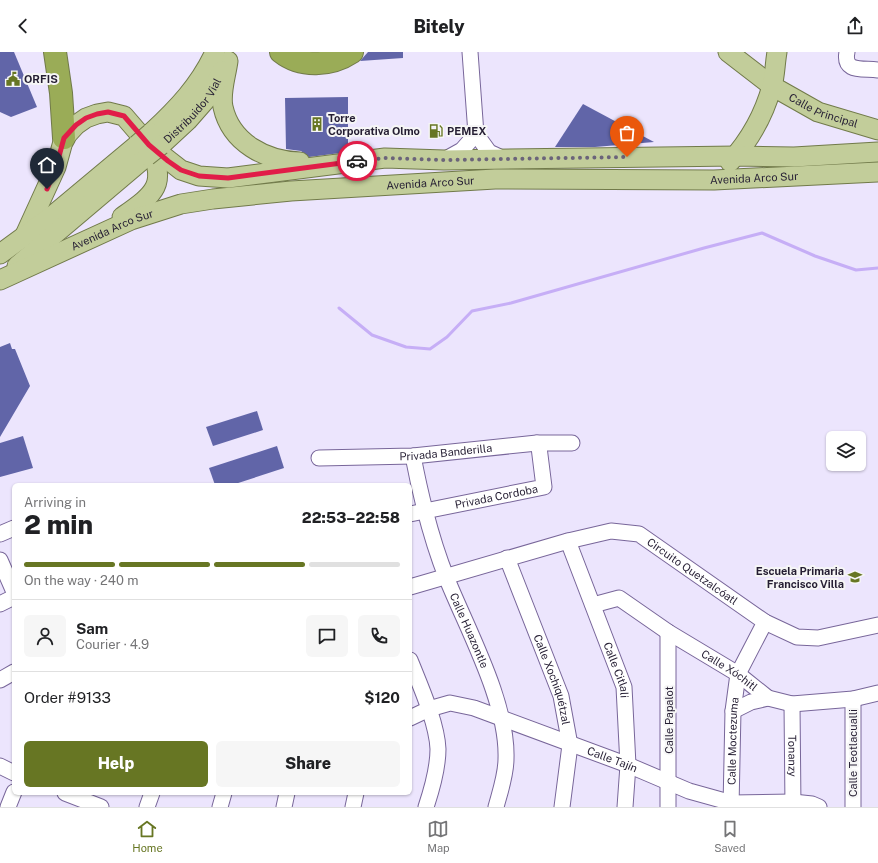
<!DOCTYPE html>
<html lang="en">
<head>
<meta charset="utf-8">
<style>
	body { margin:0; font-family:"Public Sans",sans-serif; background:#f6f6f6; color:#202124; height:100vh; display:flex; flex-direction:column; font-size:15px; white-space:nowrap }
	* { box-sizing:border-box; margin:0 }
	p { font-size:13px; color:#757577 }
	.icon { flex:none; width:22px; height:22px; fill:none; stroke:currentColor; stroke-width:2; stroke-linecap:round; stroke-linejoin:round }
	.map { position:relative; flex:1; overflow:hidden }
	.drawer { position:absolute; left:12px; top:431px; width:400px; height:312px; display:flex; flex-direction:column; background:#fff; border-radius:6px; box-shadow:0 1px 3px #0004 }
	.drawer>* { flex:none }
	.buttons { position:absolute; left:826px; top:379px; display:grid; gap:8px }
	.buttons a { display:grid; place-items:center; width:40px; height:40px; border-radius:6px; background:#fff; box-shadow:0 1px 3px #0004; font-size:20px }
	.pin { position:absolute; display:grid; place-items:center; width:34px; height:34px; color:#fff; margin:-41px -17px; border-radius:50% 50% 50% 0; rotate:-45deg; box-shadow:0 0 4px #0007 }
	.pin .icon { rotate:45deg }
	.courier { position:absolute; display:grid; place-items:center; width:40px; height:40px; margin:-20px; border:3px solid #e11d48; border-radius:50%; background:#fff; color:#222; box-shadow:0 1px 5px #0007 }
	.head em { font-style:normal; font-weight:800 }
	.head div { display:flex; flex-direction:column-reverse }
	.head { display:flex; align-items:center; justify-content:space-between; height:68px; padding:0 12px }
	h1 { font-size:26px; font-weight:800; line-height:30px }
	.bar { display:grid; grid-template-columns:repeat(4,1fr); gap:6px 4px; align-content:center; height:48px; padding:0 12px }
	.bar i { height:5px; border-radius:3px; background:#e0e0e0 }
	.bar .current { background:#677623 }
	.bar p { grid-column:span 4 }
	.line { display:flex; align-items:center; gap:10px; padding:0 12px; border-top:1px solid #e0e0e0 }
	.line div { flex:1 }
	.round { display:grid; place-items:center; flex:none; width:42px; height:42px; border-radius:6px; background:#f6f6f6 }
	.primary-button { display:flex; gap:8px; margin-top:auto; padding:8px 12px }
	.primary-button a { flex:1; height:46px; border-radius:6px; background:#677623; color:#fff; font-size:16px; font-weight:800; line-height:46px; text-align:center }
	.primary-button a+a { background:#f6f6f6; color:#202124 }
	header { display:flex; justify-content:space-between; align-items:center; height:52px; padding:0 12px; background:#fff; font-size:18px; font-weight:800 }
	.menu { display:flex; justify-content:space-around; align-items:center; height:56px; border-top:1px solid #e0e0e0; background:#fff; font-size:11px; color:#757577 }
	.menu a { display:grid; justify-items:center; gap:2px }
	.menu .current { color:#677623 }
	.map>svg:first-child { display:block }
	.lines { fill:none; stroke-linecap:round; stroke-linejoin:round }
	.stream { stroke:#c6aef6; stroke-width:3 }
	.building { fill:#6165a8 }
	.minor-casing { stroke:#78669a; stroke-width:17 }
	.major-casing { stroke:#717a4a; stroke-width:21 }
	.highway-casing { stroke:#717a4a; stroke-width:24 }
	.minor { stroke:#fff; stroke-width:15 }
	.major { stroke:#c2cd9a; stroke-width:19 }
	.highway { stroke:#9aac57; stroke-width:22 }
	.major-bridge-casing { stroke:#717a4a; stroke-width:21; stroke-linecap:butt }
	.major-bridge { stroke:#c2cd9a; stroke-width:19 }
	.done { stroke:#6b647a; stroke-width:4; stroke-dasharray:0 7.2 }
	.route { stroke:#e11d48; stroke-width:5 }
	.labels { text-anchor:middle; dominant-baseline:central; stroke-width:4; stroke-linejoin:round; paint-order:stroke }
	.poi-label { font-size:11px; font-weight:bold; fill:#251e33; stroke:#f6f6f6; text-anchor:start }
	.street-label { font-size:11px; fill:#251e33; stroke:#f6f6f6 }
</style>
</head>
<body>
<header><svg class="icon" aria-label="back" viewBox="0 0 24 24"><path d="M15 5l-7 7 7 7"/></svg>Bitely<svg class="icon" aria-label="share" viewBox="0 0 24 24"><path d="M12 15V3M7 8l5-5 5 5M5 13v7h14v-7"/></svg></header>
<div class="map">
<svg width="878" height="755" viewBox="0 0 878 755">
	<rect width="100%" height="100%" fill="#ece5fd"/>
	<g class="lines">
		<path class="stream" d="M339 256 372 283 406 295 430 297 447 285 472 259 511 251 704 196 762 181 815 204 856 218 878 216"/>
	</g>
	<g class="building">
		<path d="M0 0H14L37 55 11 65 0 60Z"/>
		<path d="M368 0H403V6L360 9Z"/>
		<path d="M348 45V100L309 105 301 99 286 97 285 46Z"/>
		<path d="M583 52 654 90 595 95H555Z"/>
		<path d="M10 291 12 297H15L30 334 0 385V295Z"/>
		<path d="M257 359 263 378 213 394 206 375Z"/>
		<path d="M23 384 33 416 0 425V391Z"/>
		<path d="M277 394 284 416 232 433H215L209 416Z"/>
	</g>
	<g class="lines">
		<defs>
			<g id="minor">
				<path d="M470 0 476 82 489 100 502 106"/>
				<path d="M847 0C843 21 862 16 878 18"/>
				<path d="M444 108 462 98 476 82"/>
				<path id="s1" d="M413 404C421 446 431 487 447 527 468 579 508 651 506 707 506 723 500 740 496 755"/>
				<path id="s2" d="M319 406 413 404 537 391H572"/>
				<path id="s3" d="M410 462 544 435 539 395 537 391"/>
				<path d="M0 482 14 476"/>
				<path id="s4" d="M568 489 624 635 628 713 625 755"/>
				<path id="s5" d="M507 506 561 644 570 693 562 755"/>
				<path d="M0 508 14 540"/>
				<path id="s6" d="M410 535 568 489 611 479 639 482 765 570 797 585 818 586 878 573"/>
				<path d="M0 552 14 545"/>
				<path id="s7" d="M593 553 619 546 668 580 738 622 768 646 792 652 853 647 878 641"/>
				<path d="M668 580V755"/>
				<path d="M410 608C420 633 437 671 438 697 438 717 432 737 426 755"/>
				<path d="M0 628 14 620"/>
				<path d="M853 647V755"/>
				<path id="s8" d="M792 652 793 755"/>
				<path d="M733 659 751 650 768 646"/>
				<path id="s9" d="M410 666 429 657 450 651 474 656 628 713 689 739 732 751 793 750 812 752 819 755"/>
				<path d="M0 714 14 721"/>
				<path d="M65 741 101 755"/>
				<path d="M8 755 14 740"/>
				<path d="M147 755 152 741"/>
				<path d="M220 755 224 741"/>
				<path d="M284 755 287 741"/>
				<path d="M353 755 356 741"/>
				<path id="s10" d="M731 755 733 659 738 622 765 570"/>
			</g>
			<g id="major">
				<path id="s11" d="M728 0 772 34 818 60 878 78"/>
				<path d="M228 9C226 24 220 41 223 55 231 91 266 109 300 110"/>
				<path d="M151 81C177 57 200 33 215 0"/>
				<path id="s12" d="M161 93 188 68 209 44 222 19"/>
				<path d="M730 110C749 89 764 63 772 34 775 24 775 11 777 0"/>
				<path d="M122 165C153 143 169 133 149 94"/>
				<path d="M25 183 56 115 64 86 76 73 86 66 97 62 108 60 124 64 149 93 181 118 199 124 228 126 385 106 444 108 736 104 794 105 878 100"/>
				<path d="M0 202 52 164 137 93"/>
				<path d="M17 214 147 104"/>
				<path id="s13" d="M0 228 131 168 181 152 213 147 291 139 495 127 714 128 878 120"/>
			</g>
			<g id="highway">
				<path d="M55 0 61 41 64 86"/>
				<path d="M281 0C301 16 331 14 352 0"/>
			</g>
		</defs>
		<use href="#minor" class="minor-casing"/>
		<use href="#major" class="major-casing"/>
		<use href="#highway" class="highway-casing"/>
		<use href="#minor" class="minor"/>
		<use href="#major" class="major"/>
		<use href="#highway" class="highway"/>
		<defs>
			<g id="major-bridge">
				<path d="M137 93 151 81"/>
				<path d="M147 104 161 93"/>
			</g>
		</defs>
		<use href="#major-bridge" class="major-bridge-casing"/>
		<use href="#major-bridge" class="major-bridge"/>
	</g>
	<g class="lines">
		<path class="done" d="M357 109 385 106 444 108 627 105"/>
		<path class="route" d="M47 137 56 115 64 86 76 73 86 66 97 62 108 60 124 64 149 93 168 109 181 118 199 124 228 126 357 109"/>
	</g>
	<defs>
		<symbol id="civic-bare" viewBox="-9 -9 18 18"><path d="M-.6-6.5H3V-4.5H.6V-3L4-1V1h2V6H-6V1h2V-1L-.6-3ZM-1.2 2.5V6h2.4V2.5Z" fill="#677623" stroke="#f6f6f6" stroke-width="2.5" paint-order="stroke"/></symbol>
		<symbol id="building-bare" viewBox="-9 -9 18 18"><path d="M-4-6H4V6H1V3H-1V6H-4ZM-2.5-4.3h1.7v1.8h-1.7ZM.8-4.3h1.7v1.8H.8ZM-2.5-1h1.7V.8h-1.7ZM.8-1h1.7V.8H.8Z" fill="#677623" stroke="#f6f6f6" stroke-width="2.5" paint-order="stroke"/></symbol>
		<symbol id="fuel-bare" viewBox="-9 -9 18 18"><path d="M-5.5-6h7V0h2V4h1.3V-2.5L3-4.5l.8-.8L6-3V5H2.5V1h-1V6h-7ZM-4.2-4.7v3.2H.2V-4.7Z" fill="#677623" stroke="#f6f6f6" stroke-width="2.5" paint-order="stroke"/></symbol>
		<symbol id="school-bare" viewBox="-9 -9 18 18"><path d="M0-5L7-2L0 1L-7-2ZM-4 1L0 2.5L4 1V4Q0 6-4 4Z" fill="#677623" stroke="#f6f6f6" stroke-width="2.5" paint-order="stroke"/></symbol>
	</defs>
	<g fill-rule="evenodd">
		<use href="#civic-bare" x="3" y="17" width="20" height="20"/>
		<use href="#building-bare" x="307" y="62" width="20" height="20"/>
		<use href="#fuel-bare" x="426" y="69" width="20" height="20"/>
		<use href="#school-bare" x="845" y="515" width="20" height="20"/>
	</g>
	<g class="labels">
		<g class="poi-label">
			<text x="24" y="27">ORFIS</text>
			<text x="328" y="66">Torre<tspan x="328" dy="13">Corporativa Olmo</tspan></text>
			<text x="447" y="79">PEMEX</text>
			<text x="844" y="519" text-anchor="end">Escuela Primaria<tspan x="844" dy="13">Francisco Villa</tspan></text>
		</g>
		<g class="street-label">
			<text stroke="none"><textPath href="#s12" startOffset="47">Distribuidor Vial</textPath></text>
			<text stroke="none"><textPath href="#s11" startOffset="113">Calle Principal</textPath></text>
			<text stroke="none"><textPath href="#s13" startOffset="771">Avenida Arco Sur</textPath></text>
			<text stroke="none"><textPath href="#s13" startOffset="447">Avenida Arco Sur</textPath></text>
			<text stroke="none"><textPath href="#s13" startOffset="123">Avenida Arco Sur</textPath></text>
			<text stroke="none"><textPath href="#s2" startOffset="127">Privada Banderilla</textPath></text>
			<text stroke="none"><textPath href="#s3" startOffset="88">Privada Cordoba</textPath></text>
			<text stroke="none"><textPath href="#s6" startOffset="302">Circuito Quetzalcóatl</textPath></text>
			<text stroke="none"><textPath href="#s1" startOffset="184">Calle Huazontle</textPath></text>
			<text stroke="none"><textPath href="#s4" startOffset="138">Calle Citlali</textPath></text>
			<text stroke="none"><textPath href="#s7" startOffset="159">Calle Xóchitl</textPath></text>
			<text stroke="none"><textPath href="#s5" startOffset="130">Calle Xochiquétzal</textPath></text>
			<text transform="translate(669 668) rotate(-90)">Calle Papalot</text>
			<text stroke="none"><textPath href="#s10" startOffset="66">Calle Moctezuma</textPath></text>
			<text transform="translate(853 701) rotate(-90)">Calle Teotlacualli</text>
			<text stroke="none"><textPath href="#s8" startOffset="52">Tonanzy</textPath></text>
			<text stroke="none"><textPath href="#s9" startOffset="215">Calle Tajín</textPath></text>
		</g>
	</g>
</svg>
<div class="buttons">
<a><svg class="icon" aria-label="layers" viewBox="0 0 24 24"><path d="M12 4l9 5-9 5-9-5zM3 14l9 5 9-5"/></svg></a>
</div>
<div class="pin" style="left:627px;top:105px;background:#ea580c"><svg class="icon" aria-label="bag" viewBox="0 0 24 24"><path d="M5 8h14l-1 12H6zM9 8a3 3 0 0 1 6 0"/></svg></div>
<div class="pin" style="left:47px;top:137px;background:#1f2937"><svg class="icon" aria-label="home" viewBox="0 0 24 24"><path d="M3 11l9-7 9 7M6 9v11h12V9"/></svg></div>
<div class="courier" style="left:357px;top:109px"><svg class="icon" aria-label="car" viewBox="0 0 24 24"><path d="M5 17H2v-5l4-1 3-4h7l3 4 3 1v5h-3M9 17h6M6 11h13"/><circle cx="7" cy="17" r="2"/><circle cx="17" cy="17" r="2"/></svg></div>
<section class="drawer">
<div class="head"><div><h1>2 min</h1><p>Arriving in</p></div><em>22:53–22:58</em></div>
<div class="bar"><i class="current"></i><i class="current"></i><i class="current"></i><i></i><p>On the way · 240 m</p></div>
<div class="line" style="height:72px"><a class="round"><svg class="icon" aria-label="person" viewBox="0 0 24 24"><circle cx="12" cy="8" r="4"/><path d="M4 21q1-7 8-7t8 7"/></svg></a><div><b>Sam</b><p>Courier · 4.9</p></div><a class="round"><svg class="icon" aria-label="chat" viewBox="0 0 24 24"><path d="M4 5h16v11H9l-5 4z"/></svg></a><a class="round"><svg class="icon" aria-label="phone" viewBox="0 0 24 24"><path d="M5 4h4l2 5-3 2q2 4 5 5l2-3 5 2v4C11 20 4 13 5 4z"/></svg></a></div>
<div class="line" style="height:52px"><div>Order #9133</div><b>$120</b></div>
<div class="primary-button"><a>Help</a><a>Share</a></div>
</section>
</div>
<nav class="menu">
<a class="current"><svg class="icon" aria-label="home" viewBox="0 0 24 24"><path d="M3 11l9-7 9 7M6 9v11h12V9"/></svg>Home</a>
<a><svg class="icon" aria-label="map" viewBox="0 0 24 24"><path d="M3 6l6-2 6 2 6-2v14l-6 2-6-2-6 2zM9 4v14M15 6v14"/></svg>Map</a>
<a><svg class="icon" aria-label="saved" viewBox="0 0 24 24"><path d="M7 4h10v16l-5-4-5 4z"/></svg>Saved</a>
</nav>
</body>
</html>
